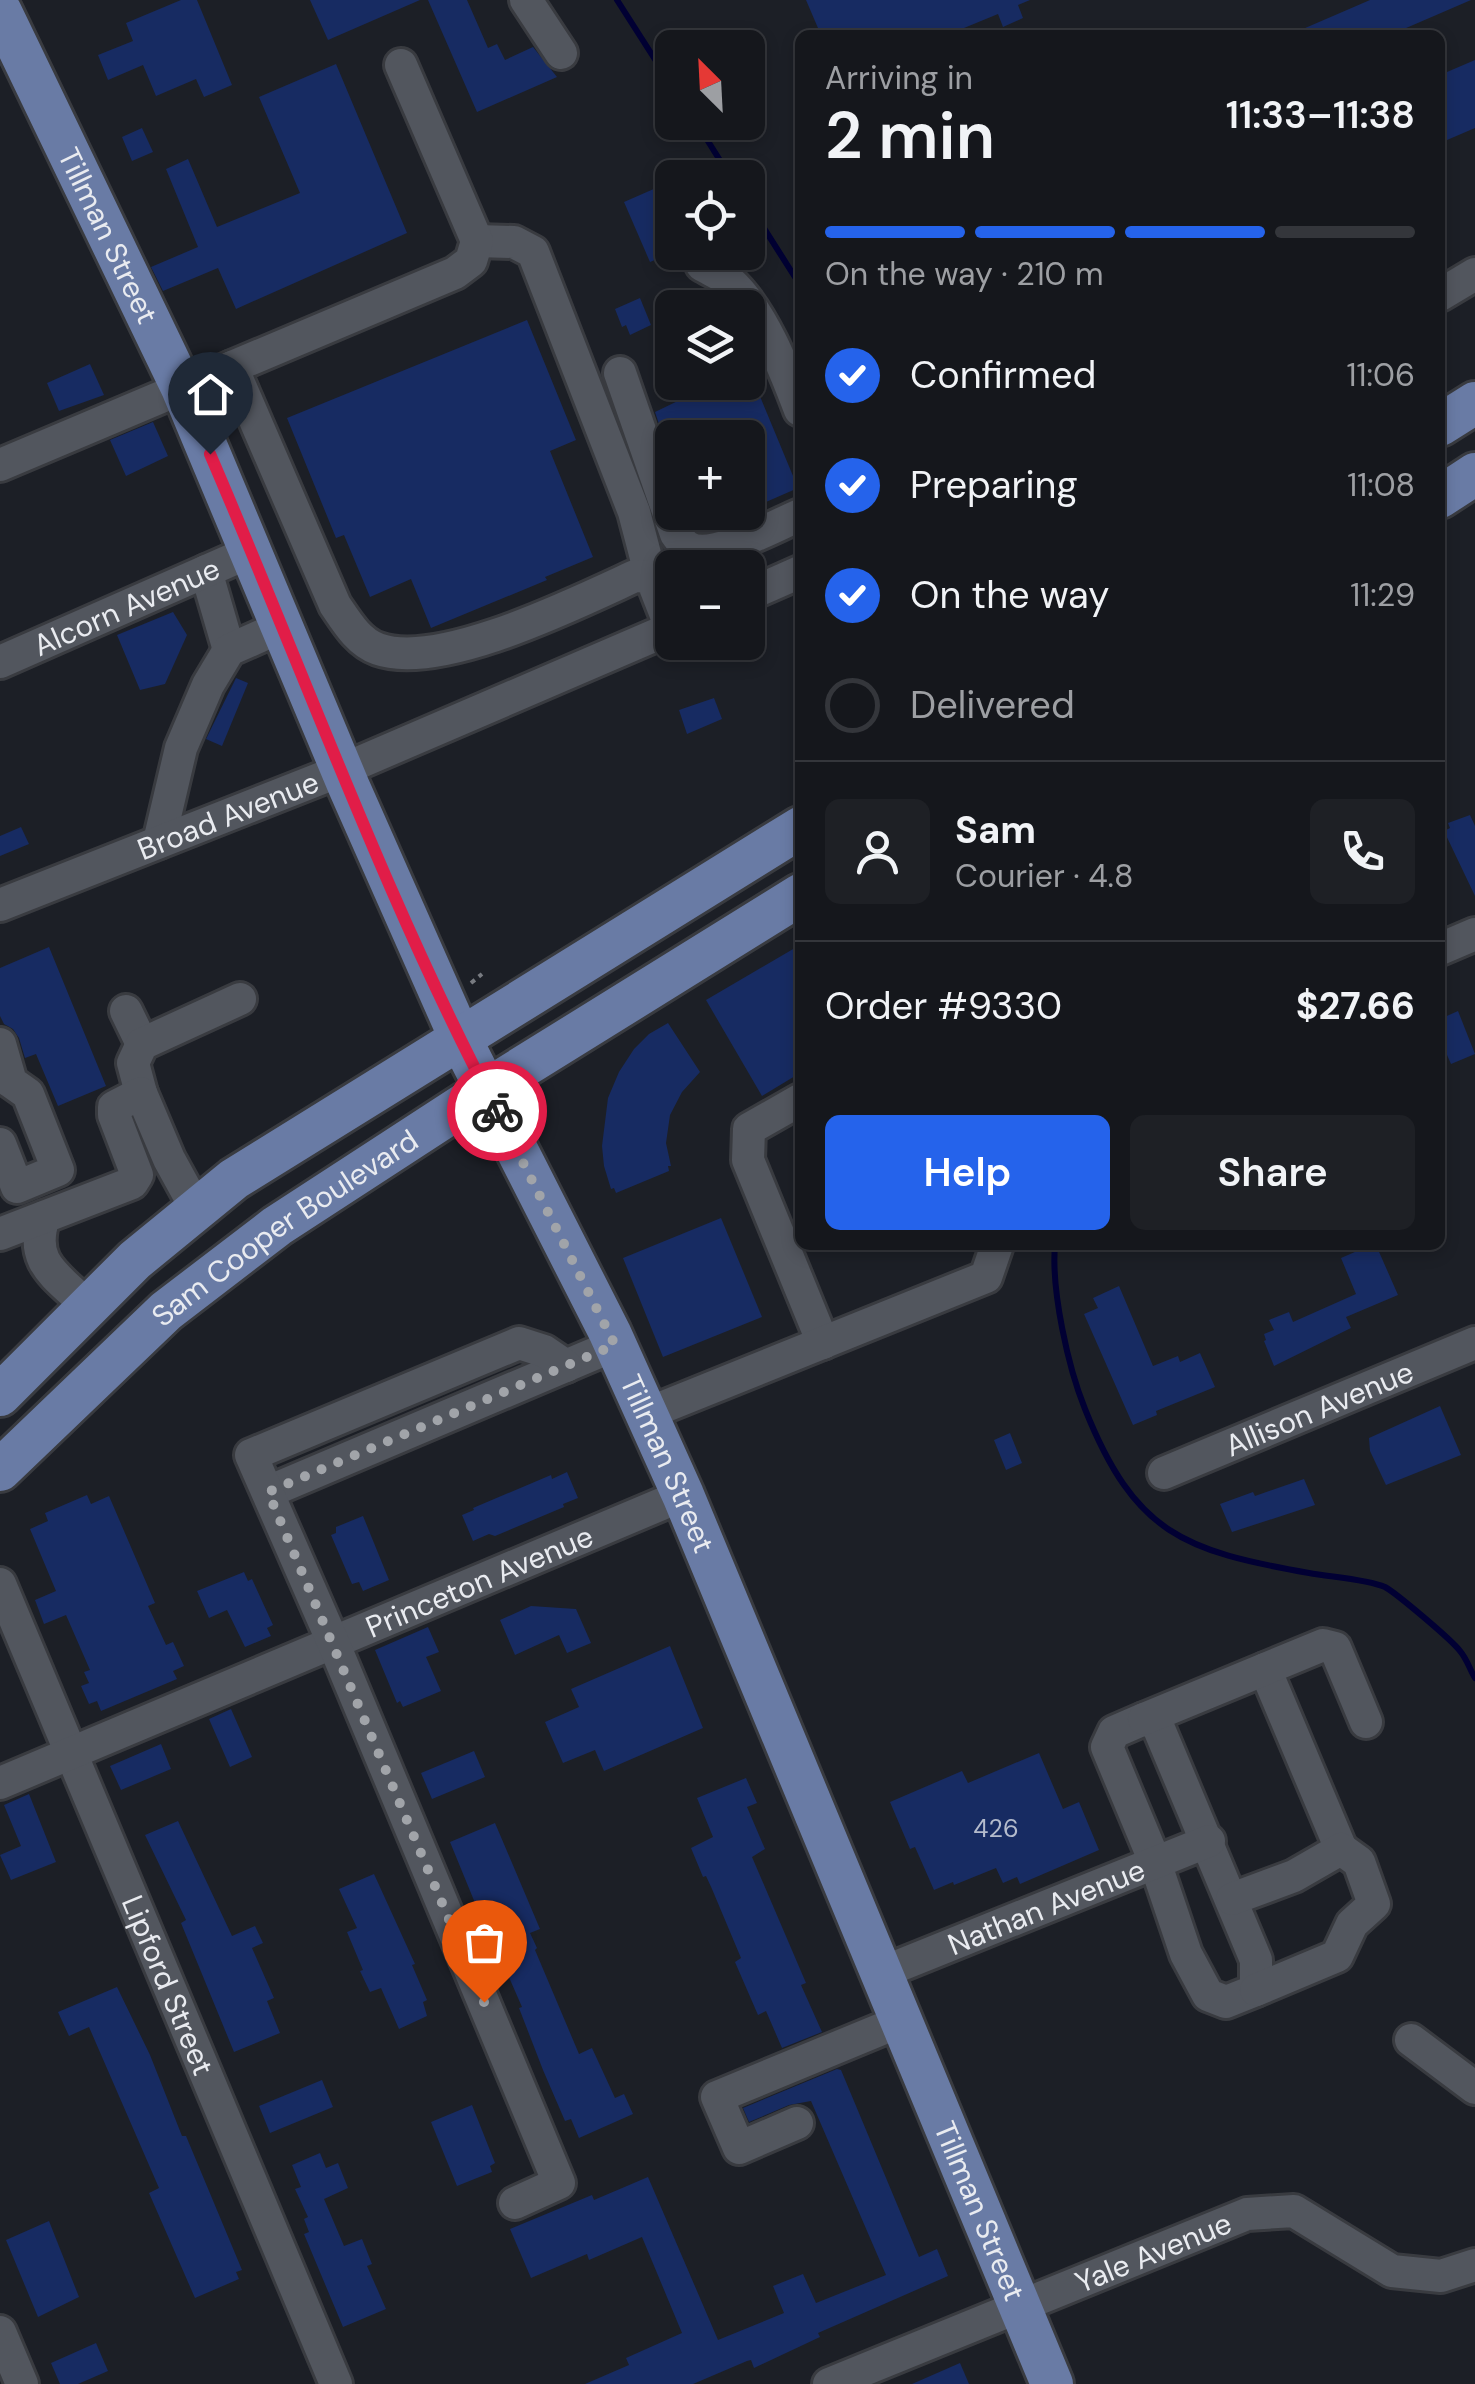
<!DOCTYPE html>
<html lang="en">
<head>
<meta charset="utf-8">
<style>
	body { margin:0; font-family:"DM Sans",sans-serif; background:#1e2025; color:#f1f3f6; height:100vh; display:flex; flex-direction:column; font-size:38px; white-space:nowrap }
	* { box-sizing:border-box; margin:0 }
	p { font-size:32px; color:#9d9fa3 }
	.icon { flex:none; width:55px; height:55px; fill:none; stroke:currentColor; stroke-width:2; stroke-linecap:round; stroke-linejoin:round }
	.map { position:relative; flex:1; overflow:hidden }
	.drawer { position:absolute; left:795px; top:30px; width:650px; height:1220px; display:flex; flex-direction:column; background:#15171c; border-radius:15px; box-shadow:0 5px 15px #0003,0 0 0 2px #34363b }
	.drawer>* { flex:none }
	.needle { width:65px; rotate:336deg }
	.controls { position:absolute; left:655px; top:30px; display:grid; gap:20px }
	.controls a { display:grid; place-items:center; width:110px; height:110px; border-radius:15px; background:#15171c; box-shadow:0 5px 15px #0003,0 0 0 2px #34363b; font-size:50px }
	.pin { position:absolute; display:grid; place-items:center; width:85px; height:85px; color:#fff; margin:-102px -42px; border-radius:50% 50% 50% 0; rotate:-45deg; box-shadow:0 0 10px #0007 }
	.pin .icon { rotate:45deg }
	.courier { position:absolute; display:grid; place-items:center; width:100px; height:100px; margin:-50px; border:8px solid #e11d48; border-radius:50%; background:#fff; color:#222; box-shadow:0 2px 12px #0007 }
	.head em { font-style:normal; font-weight:600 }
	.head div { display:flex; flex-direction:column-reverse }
	.head { display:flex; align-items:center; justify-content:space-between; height:170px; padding:0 30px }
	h1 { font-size:65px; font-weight:600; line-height:75px }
	.bar { display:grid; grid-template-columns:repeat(4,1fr); gap:15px 10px; align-content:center; height:120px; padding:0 30px }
	.bar i { height:12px; border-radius:8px; background:#34363b }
	.bar .current { background:#2563eb }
	.bar p { grid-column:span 4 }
	.line { display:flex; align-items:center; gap:25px; padding:0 30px; border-top:2px solid #34363b }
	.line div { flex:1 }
	.round { display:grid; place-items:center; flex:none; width:105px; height:105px; border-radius:15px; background:#1e2025 }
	ol { padding:0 30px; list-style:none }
	li { display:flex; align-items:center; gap:30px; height:110px }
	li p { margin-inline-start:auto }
	li .icon { padding:10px; border-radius:50%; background:#2563eb; color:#fff; stroke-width:4 }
	li:last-child { color:#9d9fa3 }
	li i { width:55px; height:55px; border:5px solid #34363b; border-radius:50% }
	.button { display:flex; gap:20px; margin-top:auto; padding:20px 30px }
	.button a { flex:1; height:115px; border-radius:15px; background:#2563eb; color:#fff; font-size:40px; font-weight:600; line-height:115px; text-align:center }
	.button a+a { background:#1e2025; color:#f1f3f6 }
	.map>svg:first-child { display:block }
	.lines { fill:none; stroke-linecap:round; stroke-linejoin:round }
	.stream { stroke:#010033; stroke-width:6 }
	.building { fill:#172b62 }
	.minor-casing { stroke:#393b40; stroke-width:38 }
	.major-casing { stroke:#393b40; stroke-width:48 }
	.path { stroke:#787b81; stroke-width:4; stroke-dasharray:5 5; stroke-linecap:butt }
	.minor { stroke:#52565e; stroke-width:32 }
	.major { stroke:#697ba5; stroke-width:42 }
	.done { stroke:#a1a4a9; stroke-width:10; stroke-dasharray:0 18 }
	.route { stroke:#e11d48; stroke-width:12 }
	.labels { text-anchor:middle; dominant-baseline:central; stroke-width:8; stroke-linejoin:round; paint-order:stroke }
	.number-label { font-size:25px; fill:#b4bbcc }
	.street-label { font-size:30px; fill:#e9ebf0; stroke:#1c1f26 }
</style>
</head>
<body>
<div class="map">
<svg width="1475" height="2384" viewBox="0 0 1475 2384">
	<rect width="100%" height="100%" fill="#1c1f26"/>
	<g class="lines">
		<g class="stream">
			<path d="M617 0 672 86"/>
			<path d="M696 122 731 178"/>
			<path d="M748 203 800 285"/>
			<path d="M1055 1245C1051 1290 1068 1367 1085 1409 1135 1534 1184 1551 1309 1573 1330 1577 1366 1579 1385 1587 1396 1593 1452 1640 1460 1651 1467 1659 1470 1670 1475 1678"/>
		</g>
	</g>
	<g class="building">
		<path d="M181 0H197L232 85 204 97 196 79 156 96 143 65 108 80 98 55 133 41 126 23Z"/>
		<path d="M310 0H420L328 40Z"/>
		<path d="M428 0H467L488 48 497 44 505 60 533 47 557 77 477 112Z"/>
		<path d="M806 0H1030L1018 5 1023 18 1003 27 998 14 947 35H821Z"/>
		<path d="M1370 0H1471L1390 35H1289Z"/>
		<path d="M1475 60V128L1440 143V75Z"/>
		<path d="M336 64 407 233 236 309 218 268 163 291 151 267 198 247 166 169 188 159 217 227 300 193 259 97Z"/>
		<path d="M142 128 153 152 132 161 122 137Z"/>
		<path d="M656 188 672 227V253L650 262 624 202Z"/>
		<path d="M710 292 727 308H675V307Z"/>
		<path d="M640 298 651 325 630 335 626 325 622 327 615 309Z"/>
		<path d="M527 320 576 440 550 451 593 557 545 577 547 580 431 628 411 579 370 597 344 535 336 538 287 418Z"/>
		<path d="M90 364 104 395 59 411 47 383Z"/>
		<path d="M717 382H754L798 488 748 510V438H672V463L655 412Z"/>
		<path d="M153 422 168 456 126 476 110 440Z"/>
		<path d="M173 612 187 635 165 684 140 690 117 635Z"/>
		<path d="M236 678 248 683 222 746 206 739Z"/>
		<path d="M714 698 722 719 687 734 679 710Z"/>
		<path d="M1470 815 1475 826V896L1444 831 1450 828 1448 823Z"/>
		<path d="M21 827 29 844 0 856V836Z"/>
		<path d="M800 945V1073L762 1096 706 1000Z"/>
		<path d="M49 947 106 1086 58 1106 36 1054 25 1058 19 1038 13 1029 4 1024 0 1016V968Z"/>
		<path d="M1458 1011 1475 1054 1451 1064 1440 1039V1019Z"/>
		<path d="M668 1023 700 1072 682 1092 670 1115 666 1143 671 1166H668L669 1171 616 1193 614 1188 611 1189 604 1166 602 1146 608 1098 619 1072 634 1049 649 1034Z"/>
		<path d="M721 1218 762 1317 663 1357 623 1258Z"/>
		<path d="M1371 1245H1376L1398 1295 1346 1317 1351 1328 1274 1366 1264 1341 1266 1340 1264 1334 1274 1330 1269 1320 1289 1312 1293 1322 1356 1294 1341 1258Z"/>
		<path d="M1119 1286 1153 1366 1178 1356 1180 1362 1200 1353 1215 1387 1156 1411 1157 1415 1133 1425 1084 1314 1098 1308 1093 1298Z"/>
		<path d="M1440 1406 1461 1455 1386 1485 1370 1451 1369 1438Z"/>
		<path d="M1010 1433 1022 1463 1006 1470 994 1440Z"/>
		<path d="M567 1472 578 1498 563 1504 564 1507 495 1536 489 1534 473 1541 462 1515 474 1510 473 1508 551 1475 552 1479Z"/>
		<path d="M1304 1479 1315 1505 1232 1532 1220 1504 1253 1492 1255 1496Z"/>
		<path d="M87 1495 91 1504 109 1496 155 1603 148 1606 166 1645 173 1642 184 1666 173 1671 177 1679 101 1711 97 1701 89 1704 81 1686 89 1683 84 1672 90 1670 66 1615 44 1624 35 1600 56 1591 30 1529 48 1521 45 1513Z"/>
		<path d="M363 1516 389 1580 363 1591 359 1582 352 1584 331 1535 336 1533V1527Z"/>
		<path d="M244 1572 248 1581 252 1579 273 1625 267 1628 271 1636 245 1647 227 1610 209 1618 197 1591Z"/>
		<path d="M531 1606 576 1609 591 1643 567 1653 559 1635 515 1655 500 1620Z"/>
		<path d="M428 1627 439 1652 426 1657 441 1691 403 1707 400 1701 397 1703 375 1650Z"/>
		<path d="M670 1646 703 1728 604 1771 595 1750 563 1763 545 1722 579 1707 571 1689Z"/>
		<path d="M231 1709 252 1757 230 1767 209 1719Z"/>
		<path d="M161 1744 171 1769 121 1790 110 1766Z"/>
		<path d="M474 1751 485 1777 432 1799 421 1773Z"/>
		<path d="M1039 1753 1063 1809 1079 1802 1099 1850 1020 1884 1017 1877 1003 1883 996 1868 954 1885 953 1882 934 1890 915 1847 910 1849 890 1802 962 1771 968 1783Z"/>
		<path d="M746 1778 757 1803 747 1807 765 1849 752 1857 806 1983 801 1985 822 2032 782 2048 766 2011 758 2015 735 1962 741 1958 712 1889 706 1876 703 1877 691 1848 713 1837 697 1798Z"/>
		<path d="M29 1794 56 1862 11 1880 0 1855 21 1846 4 1805Z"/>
		<path d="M178 1821 232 1936 255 1926 263 1943 252 1948 274 1998 267 2001 280 2033 234 2052 181 1923 186 1920 145 1835Z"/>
		<path d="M495 1823 540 1929 530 1933 537 1948 535 1950 579 2054 592 2048 615 2098 624 2094 633 2114 579 2138 571 2119 565 2121 543 2070 519 2008 522 2007 508 1975 505 1976 450 1842Z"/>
		<path d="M374 1874 415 1964 412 1965 427 2000 423 2002 427 2016 399 2029 381 1988 370 1992 360 1971 363 1970 347 1932 357 1928 339 1889Z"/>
		<path d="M117 1987 150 2055 182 2136H186L242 2270 236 2272 239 2279 195 2298 149 2193 159 2188 89 2027 69 2036 58 2012Z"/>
		<path d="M837 2069 841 2070 919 2257 937 2249 948 2276 818 2333 820 2337 754 2368 751 2360 747 2361 693 2384H585L629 2365 626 2358 682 2333 642 2237 589 2260 587 2254 531 2278 510 2229 592 2195 594 2200 648 2177 718 2340 784 2313 773 2286 803 2274 816 2303 886 2275 811 2101 789 2105 749 2122 743 2108Z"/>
		<path d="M322 2080 333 2107 270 2133 259 2106Z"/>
		<path d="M472 2105 495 2163 490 2166 492 2172 457 2186 431 2122Z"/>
		<path d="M320 2153 326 2168 338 2163 348 2188 324 2199 344 2246 362 2239 372 2264 367 2266 386 2309 343 2327 304 2234 309 2232 304 2219 308 2217 295 2189 301 2187 292 2165Z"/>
		<path d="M49 2221 79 2297 38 2317 6 2240Z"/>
		<path d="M96 2343 108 2371 78 2384H60L51 2363Z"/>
		<path d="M960 2363 969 2384H912Z"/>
	</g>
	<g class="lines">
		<defs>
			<g id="minor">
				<path d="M526 0 561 53"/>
				<path d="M477 241 514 242 533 252 634 512 651 577"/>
				<path d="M702 265C710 270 721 274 729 281 761 309 785 370 800 410"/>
				<path d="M1440 295 1475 274"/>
				<path d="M232 367 335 605C346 621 358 642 378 649 440 671 576 603 635 576L651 577 671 628"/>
				<path d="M620 373 676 534C679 538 682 543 686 546 709 563 776 525 800 515"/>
				<path d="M0 465 455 273 471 261 477 241 401 65"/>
				<path d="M206 571 229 650"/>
				<path d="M748 595 800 572"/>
				<path id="s1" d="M0 662 252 551"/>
				<path d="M159 842 181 748 208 685 229 650 283 626"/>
				<path id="s2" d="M0 905 342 770 672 628"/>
				<path d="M1440 949 1475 934"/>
				<path d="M126 1011 142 1044"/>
				<path d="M0 1044 11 1082 28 1094 58 1170 17 1187 0 1144"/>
				<path d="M141 1093 133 1063 142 1044 240 999"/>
				<path d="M800 1100 749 1129 748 1160 823 1343"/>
				<path d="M44 1217C28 1264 58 1276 88 1307"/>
				<path d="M0 1234 132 1183 137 1175 114 1115V1107L141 1093 169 1159 197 1210"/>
				<path d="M646 1414 986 1277 997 1245"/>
				<path id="s3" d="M1164 1473 1475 1343"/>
				<path d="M268 1492 615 1345"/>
				<path id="s4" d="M0 1584 336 2384"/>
				<path d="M1265 1669 1341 1849"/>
				<path d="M1144 1719 1157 1724 1256 1960V1990L1226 2002 1208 1995 1186 1954 1155 1862 1107 1747 1114 1732Z"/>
				<path d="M1144 1719 1323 1645 1335 1648 1366 1722"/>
				<path id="s5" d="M0 1783 683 1495"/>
				<path d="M1232 1899 1294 1876 1341 1849 1359 1862 1374 1904 1352 1924 1337 1956 1256 1990"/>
				<path id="s6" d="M881 1973 1209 1841"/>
				<path d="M1411 2040 1475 2088"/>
				<path d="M797 2123 739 2148 717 2097 901 2021"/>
				<path d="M515 2203 559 2183 333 1642 251 1455 519 1343 544 1351 566 1366"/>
				<path d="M0 2332 22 2384"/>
				<path id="s7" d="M829 2384 1247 2214 1294 2211 1392 2271 1441 2276 1475 2265"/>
			</g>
			<g id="major">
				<path id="s8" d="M1 12 182 388 349 787 461 1040 610 1333 683 1495 1052 2384"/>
				<path d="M1440 425 1475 403"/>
				<path d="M1440 497 1475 474"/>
				<path d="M0 1395 135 1260 234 1179 800 828"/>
				<path id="s9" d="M0 1470 166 1311 277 1226 486 1090 800 895"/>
			</g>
		</defs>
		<use href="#minor" class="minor-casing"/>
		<use href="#major" class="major-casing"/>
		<path class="path" d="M471 983 482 974"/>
		<use href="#minor" class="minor"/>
		<use href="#major" class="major"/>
	</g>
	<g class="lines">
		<path class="done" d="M484 2002 268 1492 615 1345 497 1111"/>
		<path class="route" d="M210 454C304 672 386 901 497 1111"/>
	</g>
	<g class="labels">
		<g class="number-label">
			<text x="996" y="1828">426</text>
		</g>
		<g class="street-label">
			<text stroke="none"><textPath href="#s8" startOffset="248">Tillman Street</textPath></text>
			<text stroke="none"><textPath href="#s1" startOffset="138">Alcorn Avenue</textPath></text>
			<text stroke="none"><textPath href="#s2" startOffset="245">Broad Avenue</textPath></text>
			<text stroke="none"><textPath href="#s9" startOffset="375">Sam Cooper Boulevard</textPath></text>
			<text stroke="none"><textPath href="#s3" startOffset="168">Allison Avenue</textPath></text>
			<text stroke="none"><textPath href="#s8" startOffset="1598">Tillman Street</textPath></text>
			<text stroke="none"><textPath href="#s5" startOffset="520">Princeton Avenue</textPath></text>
			<text stroke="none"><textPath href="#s6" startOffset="178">Nathan Avenue</textPath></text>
			<text stroke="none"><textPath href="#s4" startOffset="435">Lipford Street</textPath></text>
			<text stroke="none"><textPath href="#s8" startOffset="2408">Tillman Street</textPath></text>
			<text stroke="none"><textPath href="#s7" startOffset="350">Yale Avenue</textPath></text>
		</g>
	</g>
</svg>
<div class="controls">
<a><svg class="needle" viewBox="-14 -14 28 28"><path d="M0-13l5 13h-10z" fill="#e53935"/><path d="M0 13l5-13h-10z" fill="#9d9fa3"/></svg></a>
<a><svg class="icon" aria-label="locate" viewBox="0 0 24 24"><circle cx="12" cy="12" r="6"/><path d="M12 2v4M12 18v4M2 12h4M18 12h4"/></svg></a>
<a><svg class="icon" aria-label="layers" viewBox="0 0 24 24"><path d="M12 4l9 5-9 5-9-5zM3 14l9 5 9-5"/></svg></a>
<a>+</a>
<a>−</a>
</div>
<div class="pin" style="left:484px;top:2002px;background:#ea580c"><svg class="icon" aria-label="bag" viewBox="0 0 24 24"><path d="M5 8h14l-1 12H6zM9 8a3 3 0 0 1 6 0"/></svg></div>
<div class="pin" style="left:210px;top:454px;background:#1f2937"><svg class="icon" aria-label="home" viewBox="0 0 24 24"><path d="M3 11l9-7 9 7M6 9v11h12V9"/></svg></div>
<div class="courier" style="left:497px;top:1111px"><svg class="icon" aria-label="bike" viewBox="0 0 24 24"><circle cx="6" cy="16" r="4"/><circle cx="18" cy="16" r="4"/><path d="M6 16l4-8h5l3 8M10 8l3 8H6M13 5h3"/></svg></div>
<section class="drawer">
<div class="head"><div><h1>2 min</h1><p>Arriving in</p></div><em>11:33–11:38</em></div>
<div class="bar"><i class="current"></i><i class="current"></i><i class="current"></i><i></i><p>On the way · 210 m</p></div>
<ol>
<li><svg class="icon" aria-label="check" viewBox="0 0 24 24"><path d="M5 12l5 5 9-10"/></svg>Confirmed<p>11:06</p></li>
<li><svg class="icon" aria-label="check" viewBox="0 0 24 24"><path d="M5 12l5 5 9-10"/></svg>Preparing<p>11:08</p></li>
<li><svg class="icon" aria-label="check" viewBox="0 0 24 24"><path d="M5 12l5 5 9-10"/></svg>On the way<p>11:29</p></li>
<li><i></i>Delivered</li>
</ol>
<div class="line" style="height:180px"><a class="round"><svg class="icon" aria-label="person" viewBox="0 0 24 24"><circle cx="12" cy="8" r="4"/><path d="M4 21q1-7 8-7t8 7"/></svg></a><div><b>Sam</b><p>Courier · 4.8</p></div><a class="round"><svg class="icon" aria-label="phone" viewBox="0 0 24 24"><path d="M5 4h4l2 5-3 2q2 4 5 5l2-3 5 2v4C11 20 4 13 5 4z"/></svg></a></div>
<div class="line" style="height:130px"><div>Order #9330</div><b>$27.66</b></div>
<div class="button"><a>Help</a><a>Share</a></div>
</section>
</div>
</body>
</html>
